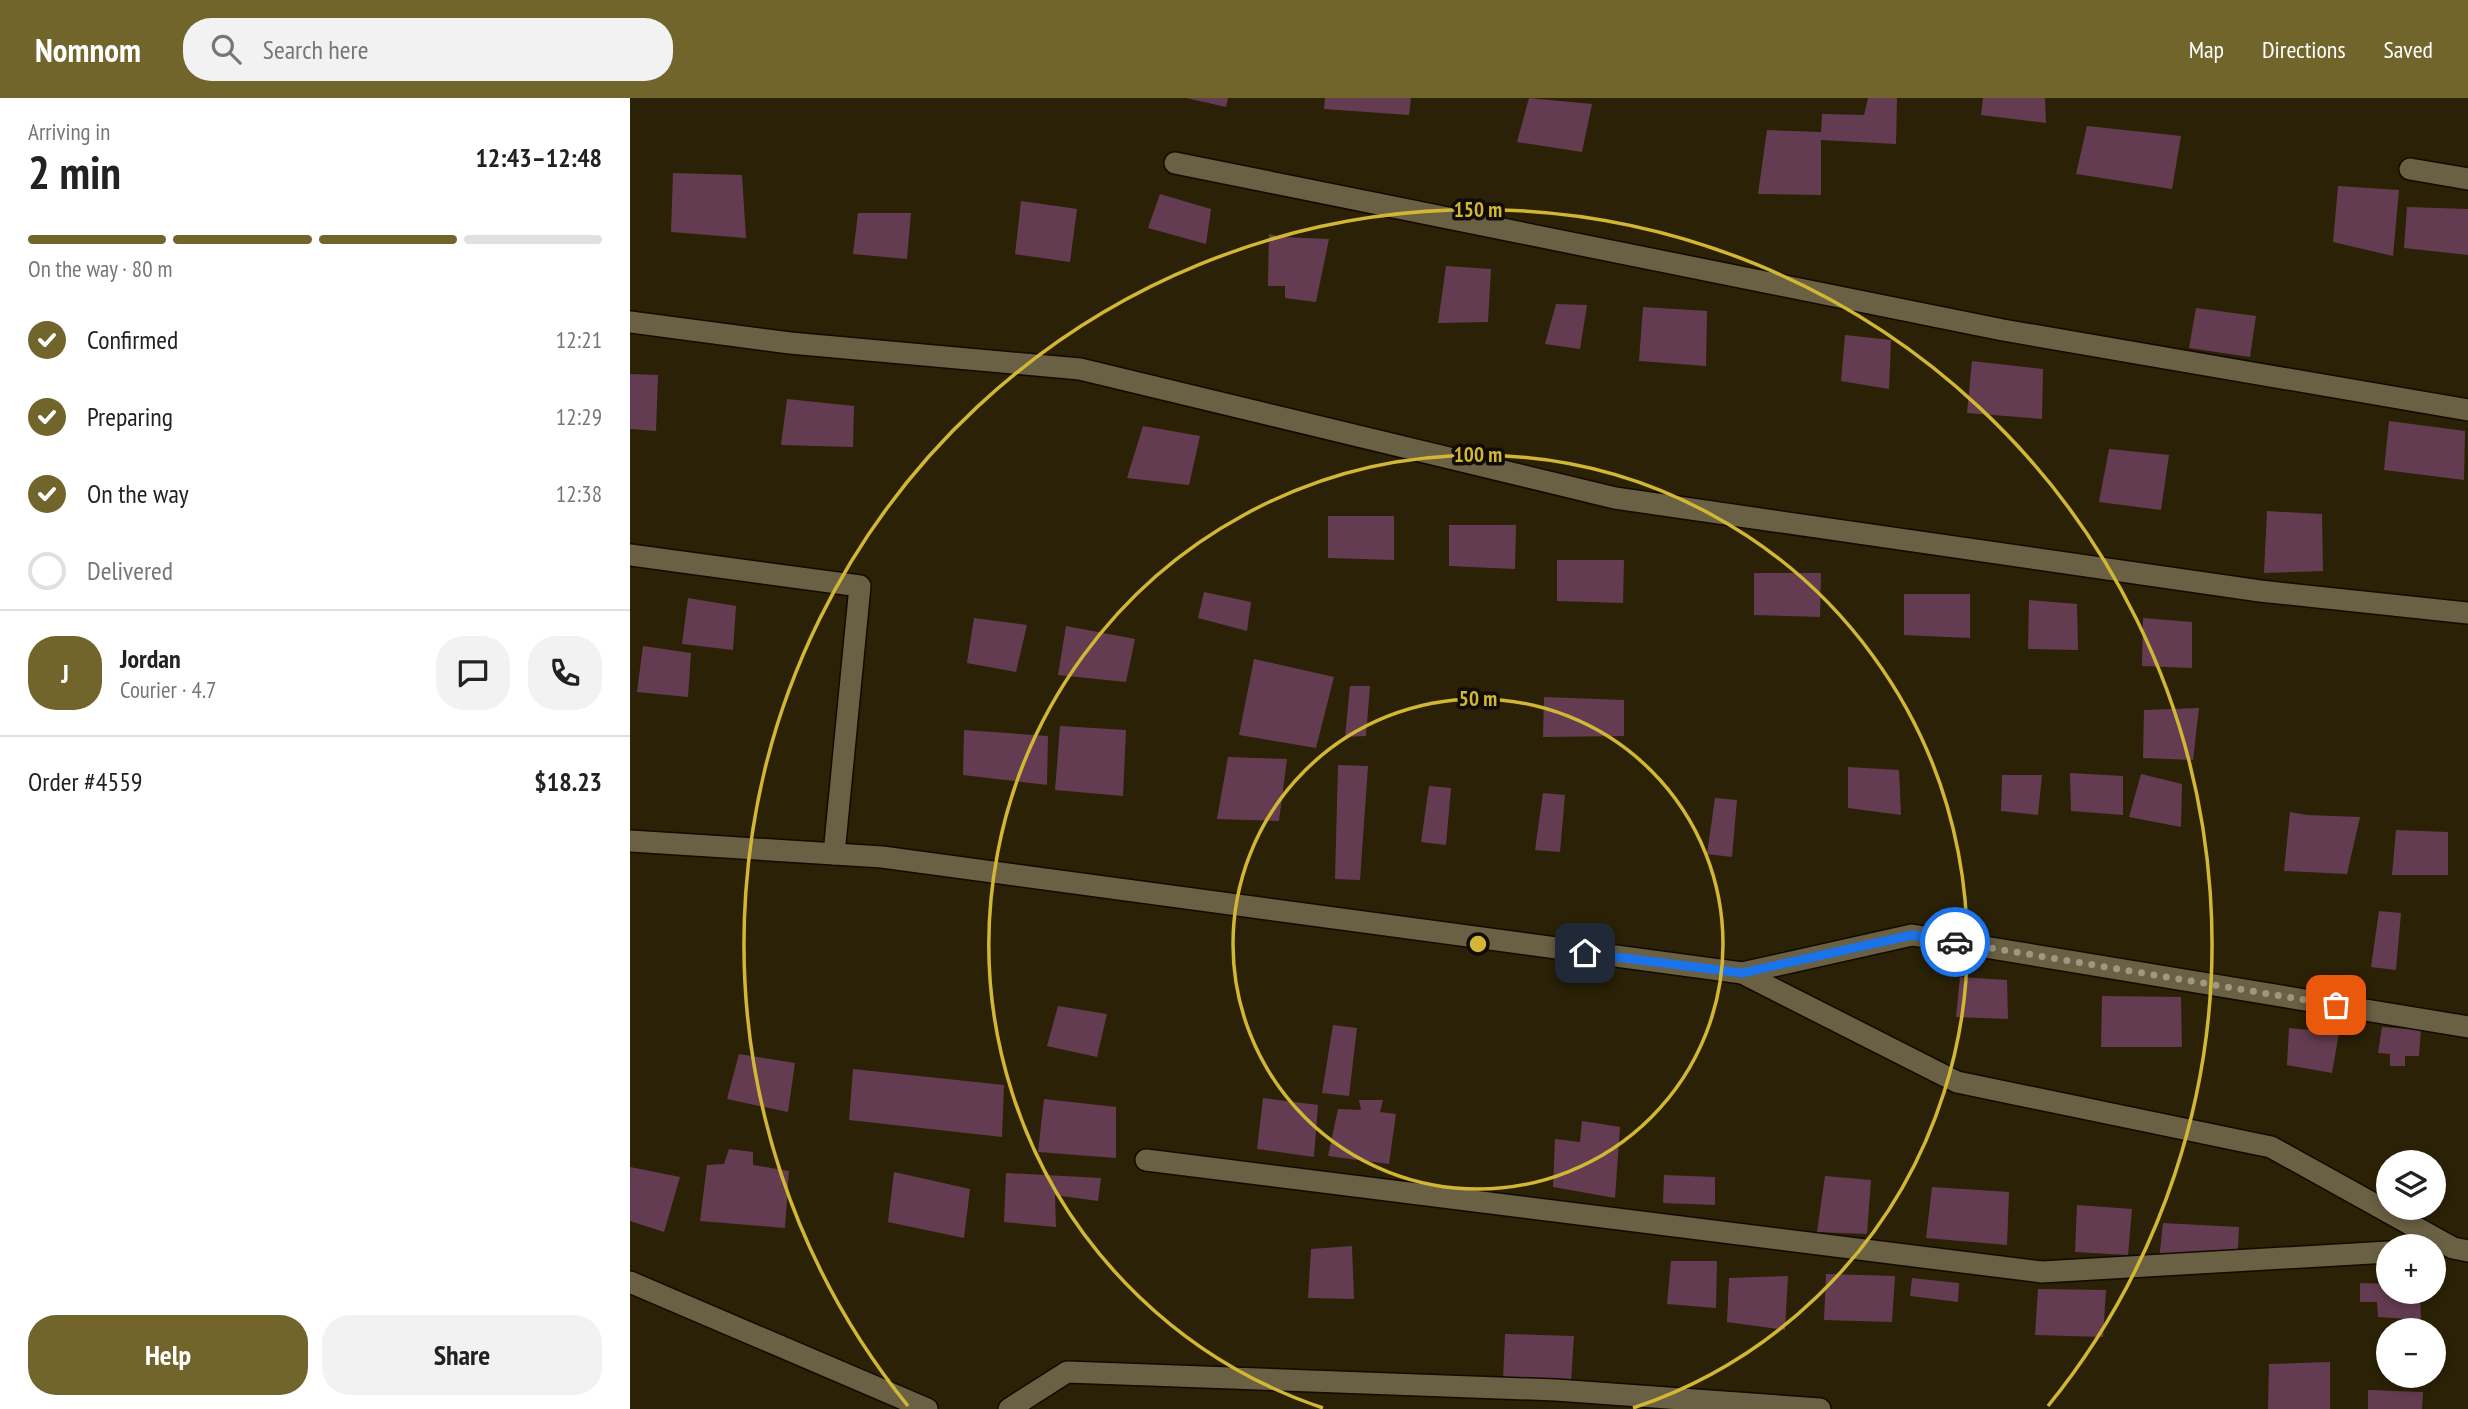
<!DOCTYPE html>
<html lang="en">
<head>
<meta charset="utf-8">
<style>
	body { margin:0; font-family:"PT Sans Narrow",sans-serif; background:#f2f2f2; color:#222; height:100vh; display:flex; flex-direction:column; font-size:26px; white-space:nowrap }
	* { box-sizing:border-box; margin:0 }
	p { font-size:23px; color:#767676 }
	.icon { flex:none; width:38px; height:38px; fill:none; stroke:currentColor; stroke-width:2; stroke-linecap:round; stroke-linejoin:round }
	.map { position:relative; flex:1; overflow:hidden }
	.sheet { display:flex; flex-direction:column; background:#fff; width:630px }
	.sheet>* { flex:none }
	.buttons { position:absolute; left:1746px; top:1052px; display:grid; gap:14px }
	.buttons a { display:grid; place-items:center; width:70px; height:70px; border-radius:50%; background:#fff; box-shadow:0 4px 10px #0003; font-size:35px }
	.pin { position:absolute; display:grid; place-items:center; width:60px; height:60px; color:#fff; margin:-30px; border-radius:14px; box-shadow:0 4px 10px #0006 }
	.courier { position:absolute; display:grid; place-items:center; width:70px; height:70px; margin:-35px; border:5px solid #1a73e8; border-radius:50%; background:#fff; color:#222; box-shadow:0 2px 9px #0007 }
	.head em { font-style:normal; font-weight:700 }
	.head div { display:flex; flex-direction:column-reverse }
	.head { display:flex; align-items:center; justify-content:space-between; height:119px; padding:0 28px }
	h1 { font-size:46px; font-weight:700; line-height:52px }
	.bar { display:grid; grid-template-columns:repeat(4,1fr); gap:10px 7px; align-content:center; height:84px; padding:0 28px }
	.bar i { height:9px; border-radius:5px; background:#e0e0e0 }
	.bar .current { background:#71652b }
	.bar p { grid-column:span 4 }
	.line { display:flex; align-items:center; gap:18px; padding:0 28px; border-top:2px solid #e0e0e0 }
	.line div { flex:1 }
	.round { display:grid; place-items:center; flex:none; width:74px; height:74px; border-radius:28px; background:#f2f2f2 }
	ol { padding:0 28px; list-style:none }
	li { display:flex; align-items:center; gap:21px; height:77px }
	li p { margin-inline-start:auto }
	li .icon { padding:7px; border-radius:50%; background:#71652b; color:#fff; stroke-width:4 }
	li:last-child { color:#767676 }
	li i { width:38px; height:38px; border:4px solid #e0e0e0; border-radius:50% }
	.primary-button { display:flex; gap:14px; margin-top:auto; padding:14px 28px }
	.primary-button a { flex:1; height:80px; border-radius:28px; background:#71652b; color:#fff; font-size:28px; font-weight:700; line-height:80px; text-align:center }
	.primary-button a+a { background:#f2f2f2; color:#222 }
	header { display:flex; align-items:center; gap:42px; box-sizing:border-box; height:98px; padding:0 35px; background:#71652b; color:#fff }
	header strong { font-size:33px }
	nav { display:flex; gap:38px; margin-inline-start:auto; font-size:24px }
	.search { width:490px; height:63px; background:#f2f2f2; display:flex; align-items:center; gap:18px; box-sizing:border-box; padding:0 24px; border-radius:28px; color:#767676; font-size:26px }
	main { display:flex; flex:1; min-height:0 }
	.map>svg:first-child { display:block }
	.building { fill:#643c51 }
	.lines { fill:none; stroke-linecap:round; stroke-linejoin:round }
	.street-casing { stroke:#130a00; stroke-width:24 }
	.street { stroke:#6a6043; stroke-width:21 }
	.done { stroke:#9e9783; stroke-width:7; stroke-dasharray:0 12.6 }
	.route { stroke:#1a73e8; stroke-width:9 }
	.ring { fill:none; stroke:#d2b735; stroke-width:3.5 }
	.centre { fill:#d2b735; stroke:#100c03; stroke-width:3.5 }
	.ring-label { font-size:21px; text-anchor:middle; font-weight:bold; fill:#d2b735; stroke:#100c03; stroke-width:7; stroke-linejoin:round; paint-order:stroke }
</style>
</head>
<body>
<header>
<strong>Nomnom</strong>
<div class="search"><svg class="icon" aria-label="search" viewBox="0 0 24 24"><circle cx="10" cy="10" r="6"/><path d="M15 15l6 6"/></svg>Search here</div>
<nav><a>Map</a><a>Directions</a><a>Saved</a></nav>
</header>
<main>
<section class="sheet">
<div class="head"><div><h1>2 min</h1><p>Arriving in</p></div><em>12:43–12:48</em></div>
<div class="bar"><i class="current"></i><i class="current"></i><i class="current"></i><i></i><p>On the way · 80 m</p></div>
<ol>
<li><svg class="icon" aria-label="check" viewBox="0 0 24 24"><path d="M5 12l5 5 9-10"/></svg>Confirmed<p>12:21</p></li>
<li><svg class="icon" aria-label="check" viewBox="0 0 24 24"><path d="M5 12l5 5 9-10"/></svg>Preparing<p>12:29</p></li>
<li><svg class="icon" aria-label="check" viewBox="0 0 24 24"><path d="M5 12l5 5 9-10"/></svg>On the way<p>12:38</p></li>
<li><i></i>Delivered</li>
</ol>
<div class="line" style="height:126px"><b class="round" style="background:#71652b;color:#fff">J</b><div><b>Jordan</b><p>Courier · 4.7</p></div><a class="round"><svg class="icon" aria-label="chat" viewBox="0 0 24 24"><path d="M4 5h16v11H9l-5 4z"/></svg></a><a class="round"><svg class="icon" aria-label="phone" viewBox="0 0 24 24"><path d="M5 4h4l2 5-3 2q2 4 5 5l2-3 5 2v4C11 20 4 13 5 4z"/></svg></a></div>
<div class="line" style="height:91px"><div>Order #4559</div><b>$18.23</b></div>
<div class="primary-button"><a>Help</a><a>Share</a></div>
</section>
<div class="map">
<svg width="1838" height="1311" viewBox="0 0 1838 1311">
	<rect width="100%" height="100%" fill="#2b2106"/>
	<g class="building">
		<path d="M556 0H598L596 9Z"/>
		<path d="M695 0H781L779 17 694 11Z"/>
		<path d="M899 0 962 6 952 54 887 44Z"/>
		<path d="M1238 0H1267L1266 46 1191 42V97L1128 96 1137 32 1191 34 1192 16 1234 17Z"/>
		<path d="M1353 0H1415L1416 25 1351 17Z"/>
		<path d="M1457 28 1551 38 1542 91 1446 76Z"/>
		<path d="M43 75 112 77 116 140 41 134Z"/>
		<path d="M1708 88 1769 92 1763 158 1703 144Z"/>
		<path d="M530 96 581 111 576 146 518 130Z"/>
		<path d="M391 103 447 111 440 164 385 156Z"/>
		<path d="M1777 109 1838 111V157L1774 150Z"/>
		<path d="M228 115H281L277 161 223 156Z"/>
		<path d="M639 136 651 139 699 141 686 204 655 200V188H638Z"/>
		<path d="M816 168 861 171 858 224 808 225Z"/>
		<path d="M926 206 957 207 950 251 915 246Z"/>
		<path d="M1013 209 1077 213 1076 268 1009 263Z"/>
		<path d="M1566 210 1626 218 1620 259 1559 250Z"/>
		<path d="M1215 237 1261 242 1259 291 1211 283Z"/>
		<path d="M1342 263 1413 271 1412 321 1337 315Z"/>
		<path d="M0 276 28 277 26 333 0 331Z"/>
		<path d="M157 301 224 308 223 349 151 347Z"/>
		<path d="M1759 323 1835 333 1834 382 1754 372Z"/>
		<path d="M513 328 570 338 559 387 497 380Z"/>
		<path d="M1479 351 1539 357 1531 412 1469 404Z"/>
		<path d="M1637 413 1692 416 1693 473 1634 475Z"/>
		<path d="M698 418H764V462L698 460Z"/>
		<path d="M819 427H886L885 471 819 468Z"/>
		<path d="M927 462H994L993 505 927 503Z"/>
		<path d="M1124 475H1191L1190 519 1124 517Z"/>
		<path d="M574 494 621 504 617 533 568 520Z"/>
		<path d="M1274 496H1340V540L1274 537Z"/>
		<path d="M58 500 106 508 103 552 52 546Z"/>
		<path d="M1399 502 1447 506 1448 552 1398 551Z"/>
		<path d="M344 520 397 527 386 574 337 565Z"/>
		<path d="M1513 520 1562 524V570L1512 568Z"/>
		<path d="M436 528 505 541 496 584 428 577Z"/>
		<path d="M13 548 61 555 58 599 7 594Z"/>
		<path d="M624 561 704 579 686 650 609 637Z"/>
		<path d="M720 588H740L736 638 715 639Z"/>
		<path d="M914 599 994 602V638L913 639Z"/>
		<path d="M1569 610 1563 662 1513 660 1514 612Z"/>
		<path d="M430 628 496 632 493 698 425 692Z"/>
		<path d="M334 632 418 638 417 687 333 677Z"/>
		<path d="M598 659 657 661 649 723 587 721Z"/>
		<path d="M708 667 738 668 730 782 705 781Z"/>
		<path d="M1218 669 1269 672 1271 717 1218 710Z"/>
		<path d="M1440 675 1493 678V717L1441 713Z"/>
		<path d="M1511 676 1552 686 1551 729 1499 719Z"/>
		<path d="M1372 677H1412L1408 717 1371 713Z"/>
		<path d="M799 688 821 690 816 747 791 744Z"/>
		<path d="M913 695 935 697 930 754 905 752Z"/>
		<path d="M1085 700 1107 702 1102 759 1077 756Z"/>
		<path d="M1660 714 1677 717 1730 719 1717 776 1654 773Z"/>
		<path d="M1766 732 1818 734V777H1762Z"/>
		<path d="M1749 813 1771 815 1766 872 1741 869Z"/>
		<path d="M1330 879 1377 882 1378 921 1326 919Z"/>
		<path d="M1472 898 1551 899 1552 949H1471Z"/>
		<path d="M428 908 477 916 467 959 417 948Z"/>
		<path d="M703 927 727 930 719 998 692 995Z"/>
		<path d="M1752 929 1791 932 1789 958H1775V968H1760V956L1748 955Z"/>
		<path d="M1659 930 1709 935 1702 975 1657 967Z"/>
		<path d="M109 956 165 965 158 1014 97 1001Z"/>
		<path d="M223 971 374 987 372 1039 219 1022Z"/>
		<path d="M633 1000 688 1007 684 1059 627 1051Z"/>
		<path d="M414 1001 486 1009V1060L408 1054Z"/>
		<path d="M729 1002H753L750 1014 766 1016 759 1066 698 1058 708 1011 731 1012Z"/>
		<path d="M952 1023 990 1029 985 1100 923 1089 925 1041 950 1044Z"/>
		<path d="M99 1051 123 1054V1067L159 1073 155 1130 70 1123 77 1067 94 1066Z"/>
		<path d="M0 1069 50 1079 34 1134 0 1123Z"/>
		<path d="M264 1074 340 1091 334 1140 258 1124Z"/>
		<path d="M376 1075 471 1080 468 1103 425 1097 426 1129 374 1124Z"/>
		<path d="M1034 1077 1085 1079V1107L1033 1105Z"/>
		<path d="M1195 1078 1241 1082 1237 1136 1187 1134Z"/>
		<path d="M1302 1089 1379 1094 1377 1147 1296 1140Z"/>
		<path d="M1447 1107 1502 1111 1498 1157 1445 1154Z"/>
		<path d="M1533 1125 1609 1129 1607 1171 1529 1162Z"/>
		<path d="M722 1148 724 1201 678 1200 681 1151Z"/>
		<path d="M1041 1163H1087L1086 1210 1037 1206Z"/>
		<path d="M1196 1176 1265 1178 1262 1224 1194 1222Z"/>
		<path d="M1158 1178 1155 1232 1097 1224 1099 1180Z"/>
		<path d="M1282 1180 1329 1185 1328 1204 1280 1198Z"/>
		<path d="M1730 1185 1759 1186V1194H1790L1791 1222 1748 1219 1747 1204H1730Z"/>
		<path d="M1408 1191 1476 1192 1473 1239 1405 1237Z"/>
		<path d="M875 1236 944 1238 941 1284 873 1283Z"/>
		<path d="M1700 1264V1311H1638L1639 1266Z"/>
		<path d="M1738 1292 1793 1294 1792 1311H1738Z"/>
	</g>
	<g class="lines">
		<defs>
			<g id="street">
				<path d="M545 65 1373 232 1838 312"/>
				<path d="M1780 71 1838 81"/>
				<path d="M0 224 160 245 450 271 985 400 1630 493 1838 515"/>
				<path d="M0 457 230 488 204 756"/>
				<path d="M0 743 252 759 1112 875 1327 984 1641 1049 1823 1150 1838 1153"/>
				<path d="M1112 875 1282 837 1838 929"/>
				<path d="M516 1062 1412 1174 1759 1154"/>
				<path d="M0 1184 297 1311"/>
				<path d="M379 1311 437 1274 926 1292 1190 1311"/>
			</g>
		</defs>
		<use href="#street" class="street-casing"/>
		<use href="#street" class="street"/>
	</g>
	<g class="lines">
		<path class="done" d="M1325 844 1706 907"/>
		<path class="route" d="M955 855 1112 875 1282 837 1325 844"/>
	</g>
	<g class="ring">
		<circle cx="848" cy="846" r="245"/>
		<path d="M693 1310A489 489 0 1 1 1003 1310"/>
		<path d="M278 1308A734 734 0 1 1 1418 1308"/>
	</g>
	<circle cx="848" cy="846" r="10" class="centre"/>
	<g class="ring-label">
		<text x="848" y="119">150 m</text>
		<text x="848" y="364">100 m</text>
		<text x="848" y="608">50 m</text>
	</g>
</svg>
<div class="buttons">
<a><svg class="icon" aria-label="layers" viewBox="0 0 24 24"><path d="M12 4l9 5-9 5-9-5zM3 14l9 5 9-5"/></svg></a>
<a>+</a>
<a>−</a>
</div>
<div class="pin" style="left:1706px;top:907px;background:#ea580c"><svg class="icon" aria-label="bag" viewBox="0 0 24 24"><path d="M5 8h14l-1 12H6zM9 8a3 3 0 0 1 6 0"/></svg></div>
<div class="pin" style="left:955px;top:855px;background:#1f2937"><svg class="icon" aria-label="home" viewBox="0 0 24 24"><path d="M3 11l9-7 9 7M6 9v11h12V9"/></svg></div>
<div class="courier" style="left:1325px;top:844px"><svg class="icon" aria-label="car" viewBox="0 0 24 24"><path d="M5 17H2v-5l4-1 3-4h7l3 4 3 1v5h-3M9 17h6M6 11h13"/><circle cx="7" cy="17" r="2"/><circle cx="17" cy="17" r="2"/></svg></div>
</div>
</main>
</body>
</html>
